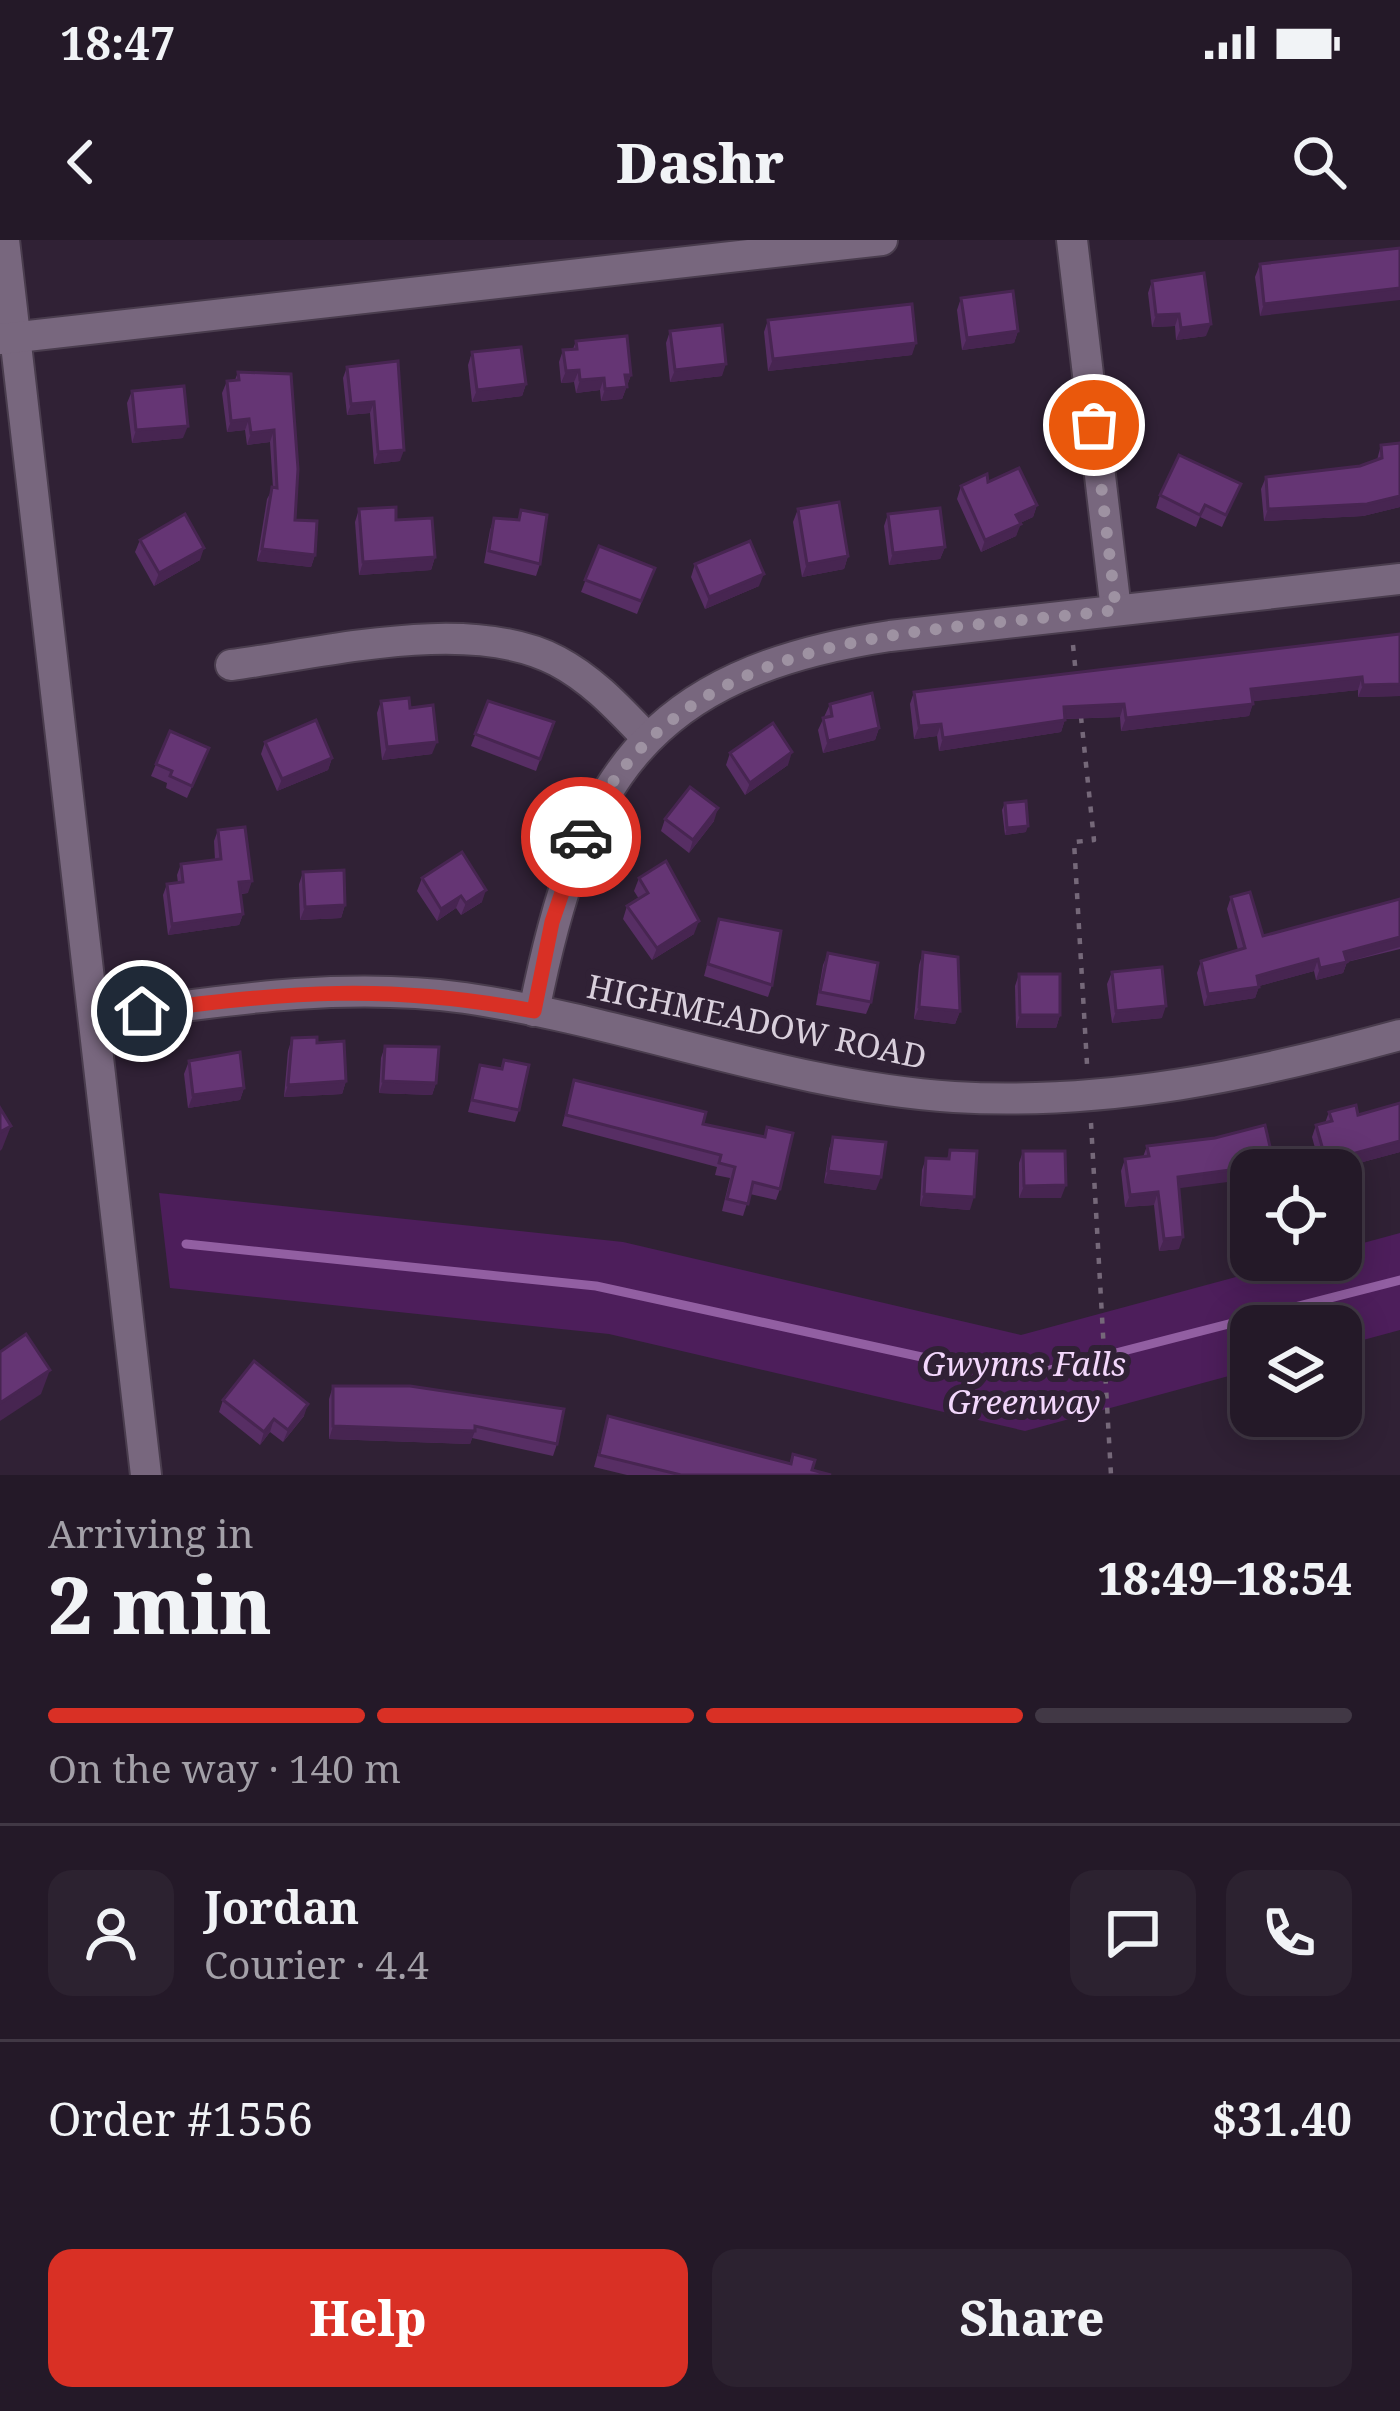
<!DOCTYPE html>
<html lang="en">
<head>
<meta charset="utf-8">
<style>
	body { margin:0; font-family:"Noto Serif",serif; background:#2c2230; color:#f1f3f6; height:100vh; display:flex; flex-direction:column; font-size:45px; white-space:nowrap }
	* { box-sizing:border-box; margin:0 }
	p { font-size:39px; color:#a3a0a8 }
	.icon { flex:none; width:66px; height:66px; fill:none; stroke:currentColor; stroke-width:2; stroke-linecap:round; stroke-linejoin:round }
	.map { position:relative; height:1235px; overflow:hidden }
	.panel { display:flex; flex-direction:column; background:#241928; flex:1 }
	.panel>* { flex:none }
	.buttons { position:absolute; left:1230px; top:909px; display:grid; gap:24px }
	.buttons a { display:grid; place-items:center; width:132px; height:132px; border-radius:24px; background:#241928; box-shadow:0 6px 30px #0003,0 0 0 3px #413845; font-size:60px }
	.pin { position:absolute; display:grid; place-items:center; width:102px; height:102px; color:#fff; margin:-51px; border:6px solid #fff; border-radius:50%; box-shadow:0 3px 12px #0007 }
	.courier { position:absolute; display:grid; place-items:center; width:120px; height:120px; margin:-60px; border:9px solid #d93025; border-radius:50%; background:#fff; color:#222; box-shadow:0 3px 15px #0007 }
	.head em { font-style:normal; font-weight:800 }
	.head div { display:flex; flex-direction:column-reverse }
	.head { display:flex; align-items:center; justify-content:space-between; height:204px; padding:0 48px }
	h1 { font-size:78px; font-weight:800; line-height:90px }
	.bar { display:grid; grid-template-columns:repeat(4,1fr); gap:18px 12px; align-content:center; height:144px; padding:0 48px }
	.bar i { height:15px; border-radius:9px; background:#413845 }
	.bar .on { background:#d93025 }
	.bar p { grid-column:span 4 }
	.line { display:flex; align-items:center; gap:30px; padding:0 48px; border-top:3px solid #413845 }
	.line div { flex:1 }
	.round { display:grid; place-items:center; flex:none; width:126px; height:126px; border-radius:24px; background:#2c2230 }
	.cta { display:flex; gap:24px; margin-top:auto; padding:24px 48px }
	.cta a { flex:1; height:138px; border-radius:24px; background:#d93025; color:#fff; font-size:48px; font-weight:800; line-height:138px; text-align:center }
	.cta a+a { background:#2c2230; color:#f1f3f6 }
	.status { display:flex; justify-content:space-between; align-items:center; height:84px; padding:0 60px; background:#241928; direction:ltr }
	.status svg { height:33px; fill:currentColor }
	header { display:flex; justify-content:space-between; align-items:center; height:156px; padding:0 48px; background:#241928; font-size:54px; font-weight:800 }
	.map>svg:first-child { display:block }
	.green { fill:#4d1e5b }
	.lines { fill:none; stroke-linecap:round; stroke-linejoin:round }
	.stream { stroke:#925fa2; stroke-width:9 }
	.minor-casing { stroke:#4a3d4e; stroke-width:34 }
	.path { stroke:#756879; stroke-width:4.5; stroke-dasharray:6 9; stroke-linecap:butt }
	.minor { stroke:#78677e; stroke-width:30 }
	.wall { fill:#572e64 }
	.shaded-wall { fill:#472551 }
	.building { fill:#653574; stroke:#472551; stroke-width:3 }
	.done { stroke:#9e92a2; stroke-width:12; stroke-dasharray:0 21.6 }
	.route { stroke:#d93025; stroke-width:15 }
	.labels { text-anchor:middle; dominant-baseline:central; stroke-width:12; stroke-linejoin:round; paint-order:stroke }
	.street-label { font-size:33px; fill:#d9cfdc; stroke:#302135 }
	.park-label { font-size:33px; font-style:italic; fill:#f3d7fc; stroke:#302135 }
</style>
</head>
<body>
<div class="status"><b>18:47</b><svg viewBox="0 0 49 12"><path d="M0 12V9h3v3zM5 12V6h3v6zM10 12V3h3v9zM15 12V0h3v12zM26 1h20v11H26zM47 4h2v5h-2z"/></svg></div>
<header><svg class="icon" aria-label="back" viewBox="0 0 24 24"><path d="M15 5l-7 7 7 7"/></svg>Dashr<svg class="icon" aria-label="search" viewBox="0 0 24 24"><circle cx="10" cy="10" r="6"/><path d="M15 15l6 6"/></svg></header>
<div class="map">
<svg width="1400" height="1235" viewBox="0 0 1400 1235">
	<rect width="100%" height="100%" fill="#302135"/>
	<path class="green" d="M159 953 623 1002 1021 1095 1299 1020H1341V1009L1400 993V1090L1341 1106V1086H1251V1130L1025 1191 609 1094 170 1048Z"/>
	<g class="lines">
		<path class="stream" d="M186 1004 596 1046 995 1133 1030 1135 1400 1040"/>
		<defs>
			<g id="minor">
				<path d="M4 0 146 1235"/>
				<path d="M1072 0 1116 370"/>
				<path d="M0 99 882 0"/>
				<path d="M231 425C325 413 470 375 557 421 593 440 619 469 647 498"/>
				<path d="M534 771C580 541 644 433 890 396L1400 339"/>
				<path d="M96 778C220 761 340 741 465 758 629 782 787 846 954 857 1108 866 1253 835 1400 795"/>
			</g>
		</defs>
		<use href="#minor" class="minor-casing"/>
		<g class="path">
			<path d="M1073 405 1076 435"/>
			<path d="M1081 477 1094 600 1074 602 1087 824"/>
			<path d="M1091 883 1111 1235"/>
		</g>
		<use href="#minor" class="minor"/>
	</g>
	<g class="wall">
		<path d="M1400 8 1260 76 1255 37 1260 24Z"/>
		<path d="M1152 41 1206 96 1176 100 1175 86 1152 87 1148 53Z"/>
		<path d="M961 58 1018 91 1014 103 962 110 957 70Z"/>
		<path d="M768 80 912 115 768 131 764 92Z"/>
		<path d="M670 91 722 136 670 142 666 103Z"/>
		<path d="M576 101 631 135 622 159 601 161 600 150 576 153 574 142 561 143 559 122 563 110 573 109Z"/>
		<path d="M472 112 526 144 522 156 472 162 468 125Z"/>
		<path d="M398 121 400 221 374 224 370 173 347 175 343 138 347 127Z"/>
		<path d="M238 132 291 134 295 280 315 315 311 327 257 321 267 259 273 248 270 202 247 205 245 190 227 192 222 153 227 141 235 140Z"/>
		<path d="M132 151 183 198 132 203 127 163Z"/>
		<path d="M1400 203V267L1363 276 1264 281 1261 249 1266 237 1360 226 1377 220 1381 205Z"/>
		<path d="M988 242 1037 265 1033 277 1020 283 1016 296 981 312 957 259 961 246Z"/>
		<path d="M1241 244 1222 287 1200 277 1196 287 1156 268 1160 255Z"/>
		<path d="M359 269 396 280 435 317 431 330 359 335 355 282Z"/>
		<path d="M798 269 848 316 844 329 802 337 793 282Z"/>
		<path d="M521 270 540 324 536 336 484 323 490 290 494 278 518 280Z"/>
		<path d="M888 274 945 307 940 319 889 325 884 286Z"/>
		<path d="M140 300 200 320 154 346 135 312Z"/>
		<path d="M599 306 655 328 637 374 581 352Z"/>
		<path d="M695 324 759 346 705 369 691 337Z"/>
		<path d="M1400 394V456L1358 457V450L1253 461 1249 476 1121 491 1120 477 1065 479 1061 492 939 511 937 496 914 499 910 464 914 452Z"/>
		<path d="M381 461 410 468 432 514 382 520 377 473Z"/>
		<path d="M488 461 554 482 536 531 471 506Z"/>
		<path d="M830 464 879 488 875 500 823 513 818 490Z"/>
		<path d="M265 502 332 518 328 530 277 551 261 514Z"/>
		<path d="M209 508 187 558 166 548 167 543 151 536 156 524Z"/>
		<path d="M730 513 788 525 745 555 726 525Z"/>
		<path d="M1005 563 1026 592 1005 595 1002 570Z"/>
		<path d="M665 579 714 581 689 613 661 591Z"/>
		<path d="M218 590 248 653 241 654 243 674 239 685 168 695 163 655 167 644 178 643 177 635 181 624 215 620 214 601Z"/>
		<path d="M303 632 345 665 341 678 300 680 299 644Z"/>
		<path d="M422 638 482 662 461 675 456 668 437 681 417 651Z"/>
		<path d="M639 638 694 694 652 720 623 679 627 666 639 659 634 651Z"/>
		<path d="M1231 657 1263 696 1400 659V709L1347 722 1343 733 1316 740 1314 731 1259 746 1255 758 1204 766 1197 733 1201 721 1238 710 1227 669Z"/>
		<path d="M719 679 772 745 768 757 704 736Z"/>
		<path d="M923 712 960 771 955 784 914 779 919 725Z"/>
		<path d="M828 713 871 762 866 774 816 765 823 725Z"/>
		<path d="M1112 732 1162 778 1112 783 1107 744Z"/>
		<path d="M1019 734 1060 775 1056 788H1016L1015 746Z"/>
		<path d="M292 798 317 803 346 841 342 854 284 857 288 811Z"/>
		<path d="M385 806 436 843 432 855 379 853 381 818Z"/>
		<path d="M504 820 519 870 515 882 468 872 480 825 500 829Z"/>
		<path d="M189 821 244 848 240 860 188 868 184 834Z"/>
		<path d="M574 840 703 884 764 897 767 887 780 949 776 960 750 954 743 976 722 971 730 938 715 935 717 927 562 886Z"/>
		<path d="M1400 863V912L1333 930H1321L1312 897 1316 885 1325 883 1329 872 1358 875Z"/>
		<path d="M833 897 876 950 824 943 829 909Z"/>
		<path d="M1147 906 1274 924 1271 930H1251L1179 948V1009L1159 1011 1154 965 1125 967 1121 931 1125 919 1143 917Z"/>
		<path d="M950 910 970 970 920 966 922 930 926 918 947 919Z"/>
		<path d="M1023 911 1061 958H1019V923Z"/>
		<path d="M333 1146 557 1204 553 1216 472 1198 470 1204 329 1199V1159Z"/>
		<path d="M223 1160 304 1176 283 1202 270 1192 260 1205 219 1172Z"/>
		<path d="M608 1176 789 1224 793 1214 812 1230 831 1235H627L594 1227Z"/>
	</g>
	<g class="shaded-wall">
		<path d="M1400 48V60L1260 76 1264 64Z"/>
		<path d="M1179 74 1175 86 1152 87 1156 75Z"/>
		<path d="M1211 84 1206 96 1176 100 1181 88Z"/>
		<path d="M1018 91 1014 103 962 110 967 98Z"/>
		<path d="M916 103 912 115 768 131 773 119Z"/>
		<path d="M726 124 722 136 670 142 675 130Z"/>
		<path d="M579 130 574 142 561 143 566 131Z"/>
		<path d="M625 135H631L622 159 601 161 605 149Z"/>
		<path d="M604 138 600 150 576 153 580 140Z"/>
		<path d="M526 144 522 156 472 162 477 150Z"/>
		<path d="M374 162 370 173 347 175 351 164Z"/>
		<path d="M249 179 245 190 227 192 231 181Z"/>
		<path d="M188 186 183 198 132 203 136 190Z"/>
		<path d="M274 190 270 202 247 205 251 193Z"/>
		<path d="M404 210 400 221 374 224 378 212Z"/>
		<path d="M1400 256V267L1363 276 1264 281 1268 269Z"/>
		<path d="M1037 265 1033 277 1012 287 1016 275Z"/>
		<path d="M1021 284 1016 296 981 312 985 300Z"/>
		<path d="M945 307 940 319 889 325 893 313Z"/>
		<path d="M204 308 200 320 154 346 159 333Z"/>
		<path d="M262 309 315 315 311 327 257 321Z"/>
		<path d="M848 316 844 329 802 337 807 324Z"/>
		<path d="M435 317 431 330 359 335 363 322Z"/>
		<path d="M764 334 759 346 705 369 709 357Z"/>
		<path d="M1362 437 1358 450 1247 462 1251 449Z"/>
		<path d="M1400 444V456L1358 457 1363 445Z"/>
		<path d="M1124 464 1120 477 1059 479 1064 467Z"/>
		<path d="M1253 464 1249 476 1121 491 1126 478Z"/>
		<path d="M1065 480 1061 492 939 511 943 498Z"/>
		<path d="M941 484 937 496 914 499 919 486Z"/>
		<path d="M879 488 875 500 823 513 828 501Z"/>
		<path d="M437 502 432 514 382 520 387 507Z"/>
		<path d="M792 512 788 525 745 555 750 543Z"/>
		<path d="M332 518 328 530 277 551 282 539Z"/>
		<path d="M718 568 714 581 689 613 693 600Z"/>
		<path d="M1028 586 1026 592 1005 595 1007 588Z"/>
		<path d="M252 641 248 653 235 654 239 642Z"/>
		<path d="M486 650 482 662 461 675 466 663Z"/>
		<path d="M461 656 456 668 437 681 441 669Z"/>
		<path d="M345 665 341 678 300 680 305 667Z"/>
		<path d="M243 674 239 685 168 695 172 684Z"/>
		<path d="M699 681 694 694 652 720 657 708Z"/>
		<path d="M1400 697V707L1347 722 1343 733 1316 740 1320 728 1344 712Z"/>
		<path d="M1318 719 1314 731 1255 747H1259L1255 758 1204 766 1208 754 1257 736Z"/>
		<path d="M1166 766 1162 778 1112 783 1116 771Z"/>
		<path d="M919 767 960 771 955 784 914 779Z"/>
		<path d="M1020 775H1060L1056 788H1016Z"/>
		<path d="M346 841 342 854 284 857 288 845Z"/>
		<path d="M383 841 436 843 432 855 379 853Z"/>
		<path d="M244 848 240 860 188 868 193 855Z"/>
		<path d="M11 886 2 909 0 911V892Z"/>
		<path d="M1400 901V912L1333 930H1323L1326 921Z"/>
		<path d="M1274 924 1271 930H1251V939L1173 949 1178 937Z"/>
		<path d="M828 931 881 937 876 950 824 943Z"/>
		<path d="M1066 945 1061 958H1019L1024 946Z"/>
		<path d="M1158 952 1154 965 1125 967 1130 955Z"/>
		<path d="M924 954 974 957 970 970 920 966Z"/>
		<path d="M1183 997 1179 1009 1159 1011 1164 999Z"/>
		<path d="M50 1130 41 1154 0 1181V1163Z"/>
		<path d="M308 1164 304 1176 283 1202 288 1190Z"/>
		<path d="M274 1179 270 1192 260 1205 264 1192Z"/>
		<path d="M333 1186 475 1191 470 1204 329 1199Z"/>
	</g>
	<g class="building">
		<path d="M1400 8V48L1264 64 1260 24Z"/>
		<path d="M1204 33 1211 84 1181 88 1179 74 1156 75 1152 41Z"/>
		<path d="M1013 51 1018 91 967 98 961 58Z"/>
		<path d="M912 64 916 103 773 119 768 80Z"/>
		<path d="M722 85 726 124 675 130 670 91Z"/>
		<path d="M627 96 631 135H625L627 147 605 149 604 138 580 140 579 130 566 131 563 110 577 109 576 101Z"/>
		<path d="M521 107 526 144 477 150 472 112Z"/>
		<path d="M398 121 404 210 378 212 374 162 351 164 347 127Z"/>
		<path d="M238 132 291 134 298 229 295 280 317 281 315 315 262 309 272 247 277 248 274 190 251 193 249 179 231 181 227 141 239 140Z"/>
		<path d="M184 146 188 186 136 190 132 151Z"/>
		<path d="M1400 203V256L1367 264 1268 269 1266 237 1360 226 1382 218 1381 205Z"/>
		<path d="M1179 215 1241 244 1226 275 1205 265 1200 275 1160 255Z"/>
		<path d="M1019 228 1037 265 1016 275 1021 284 985 300 961 246 987 234 988 242Z"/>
		<path d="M839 262 848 316 807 324 798 269Z"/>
		<path d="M396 267V280L432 278 435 317 363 322 359 269Z"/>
		<path d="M940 268 945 307 893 313 888 274Z"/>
		<path d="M521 270 547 275 540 324 489 311 494 278 519 280Z"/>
		<path d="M185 274 204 308 159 333 140 300Z"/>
		<path d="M750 301 764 334 709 357 695 324Z"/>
		<path d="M599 306 655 328 641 361 585 340Z"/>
		<path d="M1400 394V444L1363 445 1362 437 1251 449 1253 464 1126 478 1124 464 1064 467 1065 480 943 498 941 484 919 486 914 452Z"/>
		<path d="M872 453 879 488 828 501 823 478 832 476 830 464Z"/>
		<path d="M409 458 410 468 433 465 437 502 387 507 381 461Z"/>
		<path d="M488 461 554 482 540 519 475 494Z"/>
		<path d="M316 480 332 518 282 539 265 502Z"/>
		<path d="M773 483 792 512 750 543 730 513Z"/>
		<path d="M170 491 209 508 192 546 170 536 172 531 156 524Z"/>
		<path d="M690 547 718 568 693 600 665 579Z"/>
		<path d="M1026 561 1028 586 1007 588 1005 563Z"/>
		<path d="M245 587 252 641 239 642 243 674 172 684 167 644 183 642 181 624 221 619 218 590Z"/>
		<path d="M462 612 486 650 466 663 461 656 441 669 422 638Z"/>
		<path d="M666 621 699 681 657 708 627 666 648 653 639 638Z"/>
		<path d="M344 630 345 665 305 667 303 632Z"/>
		<path d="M1250 652 1263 696 1400 659V697L1344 712 1347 722 1320 728 1318 719 1257 736 1259 747 1208 754 1201 721 1245 708 1231 657Z"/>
		<path d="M719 679 781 691 772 745 708 724Z"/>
		<path d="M923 712 958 717 960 771 919 767Z"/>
		<path d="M828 713 878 723 871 762 820 752Z"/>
		<path d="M1162 727 1166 766 1116 771 1112 732Z"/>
		<path d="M1019 734H1060V775H1020Z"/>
		<path d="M317 797V803L344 801 346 841 288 845 292 798Z"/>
		<path d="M385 806 439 807 436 843 383 841Z"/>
		<path d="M240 812 244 848 193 855 189 821Z"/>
		<path d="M504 820 529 825 519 870 472 860 480 825 502 829Z"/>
		<path d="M574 840 706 872 703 884 765 897 767 887 793 893 780 949 753 942 748 964 727 959 735 927 719 923 721 915 566 875Z"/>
		<path d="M1400 863V901L1326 921 1316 885 1332 881 1329 872 1356 865 1358 875Z"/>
		<path d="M0 868 11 886 0 892Z"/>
		<path d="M1265 885 1274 924 1178 937 1183 997 1164 999 1158 952 1130 955 1125 919 1149 916 1147 906 1215 898Z"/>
		<path d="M833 897 886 902 881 937 828 931Z"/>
		<path d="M950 910 977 911 974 957 924 954 926 918 949 919Z"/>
		<path d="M1023 911H1065L1066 945 1024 946Z"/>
		<path d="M26 1094 50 1130 0 1163V1112Z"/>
		<path d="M254 1121 308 1164 288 1190 274 1179 264 1192 223 1160Z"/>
		<path d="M333 1146H410L564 1169 557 1204 475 1186V1191L333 1186Z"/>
		<path d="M608 1176 791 1224 793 1214 815 1220 812 1230 831 1235H681L599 1215Z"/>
	</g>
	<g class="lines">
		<path class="done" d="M581 597C680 384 916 395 1116 370L1094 185"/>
		<path class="route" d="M142 771C290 752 386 743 534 771L552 682 581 597"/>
	</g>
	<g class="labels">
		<g class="street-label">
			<text transform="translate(757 781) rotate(12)">HIGHMEADOW ROAD</text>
		</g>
		<g class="park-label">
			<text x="1024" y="1123">Gwynns Falls<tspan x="1024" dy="38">Greenway</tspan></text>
		</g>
	</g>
</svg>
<div class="buttons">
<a><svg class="icon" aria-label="locate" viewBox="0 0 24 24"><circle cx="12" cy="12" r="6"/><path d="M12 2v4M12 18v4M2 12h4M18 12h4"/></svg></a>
<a><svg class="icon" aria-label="layers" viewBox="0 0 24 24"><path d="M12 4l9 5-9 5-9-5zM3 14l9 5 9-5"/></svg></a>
</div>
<div class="pin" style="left:1094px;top:185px;background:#ea580c"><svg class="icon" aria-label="bag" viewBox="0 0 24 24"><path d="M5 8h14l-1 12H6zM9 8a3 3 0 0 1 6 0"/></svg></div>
<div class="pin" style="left:142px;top:771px;background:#1f2937"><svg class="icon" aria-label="home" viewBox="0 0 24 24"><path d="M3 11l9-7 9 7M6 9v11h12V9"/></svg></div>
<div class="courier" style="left:581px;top:597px"><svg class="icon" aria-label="car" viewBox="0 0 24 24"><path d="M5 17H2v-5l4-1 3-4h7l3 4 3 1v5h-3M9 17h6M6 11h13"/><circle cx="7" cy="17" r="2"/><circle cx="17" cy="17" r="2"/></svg></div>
</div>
<section class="panel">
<div class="head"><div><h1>2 min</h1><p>Arriving in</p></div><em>18:49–18:54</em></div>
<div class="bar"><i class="on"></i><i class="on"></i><i class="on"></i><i></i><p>On the way · 140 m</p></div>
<div class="line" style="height:216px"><a class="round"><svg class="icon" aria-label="person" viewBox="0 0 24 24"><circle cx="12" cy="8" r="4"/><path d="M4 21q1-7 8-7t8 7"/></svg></a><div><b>Jordan</b><p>Courier · 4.4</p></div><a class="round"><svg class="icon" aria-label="chat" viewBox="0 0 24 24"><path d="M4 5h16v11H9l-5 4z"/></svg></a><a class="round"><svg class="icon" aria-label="phone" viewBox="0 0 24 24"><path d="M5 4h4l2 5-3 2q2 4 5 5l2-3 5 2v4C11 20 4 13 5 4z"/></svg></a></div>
<div class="line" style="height:156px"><div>Order #1556</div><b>$31.40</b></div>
<div class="cta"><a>Help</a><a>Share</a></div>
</section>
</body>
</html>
